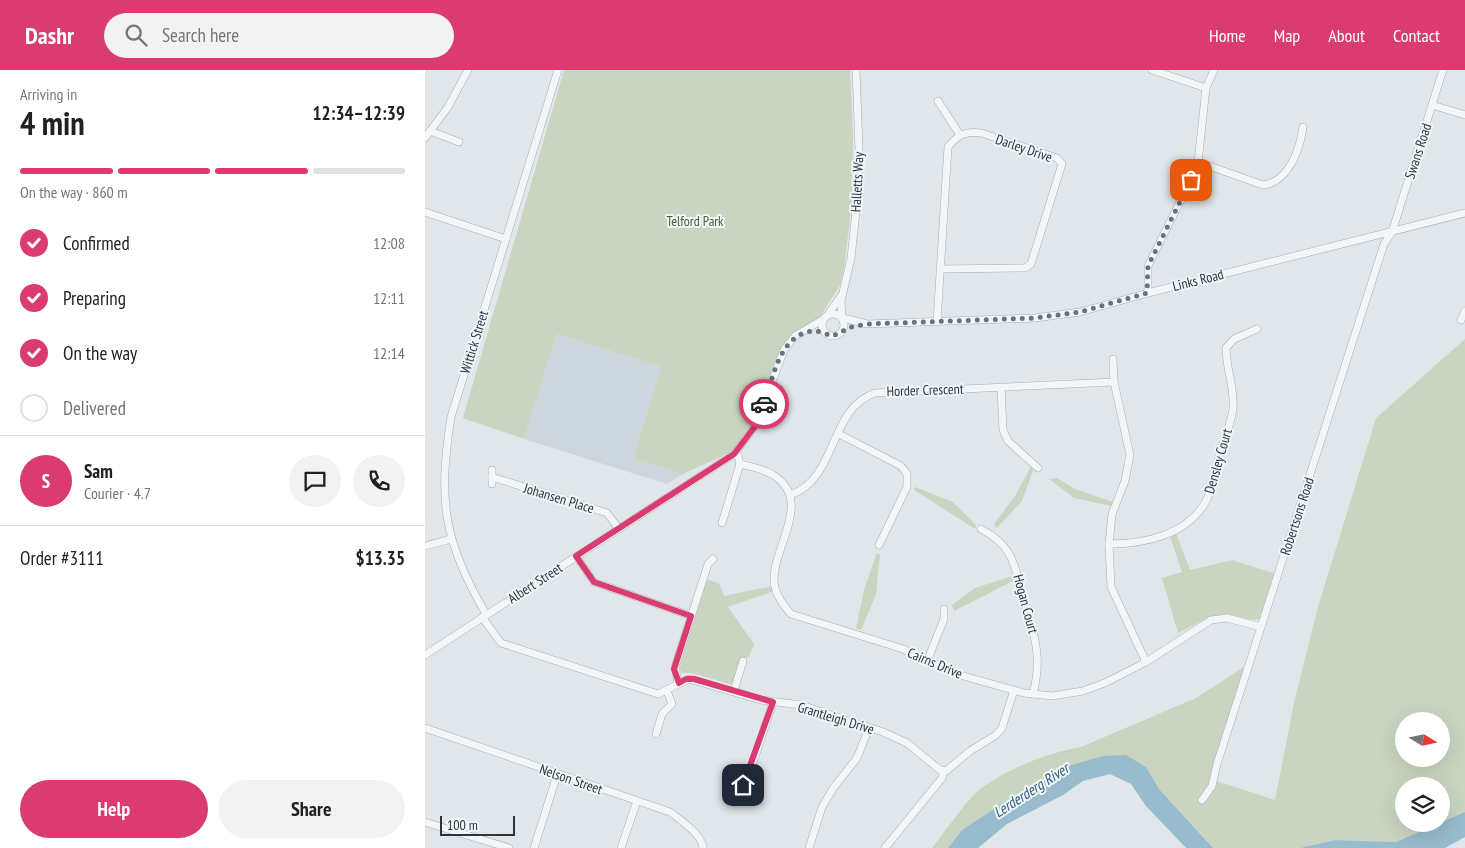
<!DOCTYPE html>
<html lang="en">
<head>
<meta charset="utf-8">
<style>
	body { margin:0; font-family:"PT Sans Narrow",sans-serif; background:#f2f2f2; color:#202124; height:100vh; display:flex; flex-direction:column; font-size:19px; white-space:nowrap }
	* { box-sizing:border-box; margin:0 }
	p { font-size:16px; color:#757577 }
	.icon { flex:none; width:28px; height:28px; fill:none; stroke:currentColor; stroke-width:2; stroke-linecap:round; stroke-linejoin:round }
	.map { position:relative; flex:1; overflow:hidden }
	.details { display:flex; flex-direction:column; background:#fff; width:425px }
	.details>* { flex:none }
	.needle { width:32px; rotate:100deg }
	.controls { position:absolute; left:970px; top:642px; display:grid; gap:10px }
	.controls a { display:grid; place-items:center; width:55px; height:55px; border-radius:50%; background:#fff; box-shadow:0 5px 20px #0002; font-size:25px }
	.scale { position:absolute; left:15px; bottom:12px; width:75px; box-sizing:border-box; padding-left:5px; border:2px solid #273743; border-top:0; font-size:14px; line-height:18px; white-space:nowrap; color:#273743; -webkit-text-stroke:4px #f0f5f8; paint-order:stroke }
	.pin { position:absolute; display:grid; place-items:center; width:42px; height:42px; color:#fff; margin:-21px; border-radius:10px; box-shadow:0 2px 8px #0006 }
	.courier { position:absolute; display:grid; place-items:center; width:50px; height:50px; margin:-25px; border:4px solid #da3b70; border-radius:50%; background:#fff; color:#222; box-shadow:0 1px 6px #0007 }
	.head em { font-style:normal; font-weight:800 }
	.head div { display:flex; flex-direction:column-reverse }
	.head { display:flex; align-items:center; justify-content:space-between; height:85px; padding:0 20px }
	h1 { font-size:32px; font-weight:800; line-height:38px }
	.bar { display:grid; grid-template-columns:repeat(4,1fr); gap:8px 5px; align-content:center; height:60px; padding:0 20px }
	.bar i { height:6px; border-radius:4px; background:#e0e0e0 }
	.bar .selected { background:#da3b70 }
	.bar p { grid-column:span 4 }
	.line { display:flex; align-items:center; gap:12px; padding:0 20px; border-top:1px solid #e0e0e0 }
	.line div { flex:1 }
	.round { display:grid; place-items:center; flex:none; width:52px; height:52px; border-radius:26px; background:#f2f2f2 }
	ol { padding:0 20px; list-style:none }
	li { display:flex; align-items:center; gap:15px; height:55px }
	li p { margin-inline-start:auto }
	li .icon { padding:5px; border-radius:50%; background:#da3b70; color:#fff; stroke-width:4 }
	li:last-child { color:#757577 }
	li i { width:28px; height:28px; border:2px solid #e0e0e0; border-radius:50% }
	.button { display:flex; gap:10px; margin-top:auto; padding:10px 20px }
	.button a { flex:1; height:58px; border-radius:30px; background:#da3b70; color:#fff; font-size:20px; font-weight:800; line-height:58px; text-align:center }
	.button a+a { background:#f2f2f2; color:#202124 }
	header { display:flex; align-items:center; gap:30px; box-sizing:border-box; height:70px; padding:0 25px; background:#da3b70; color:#fff }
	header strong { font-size:24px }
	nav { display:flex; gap:28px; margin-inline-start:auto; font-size:18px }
	.search { width:350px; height:45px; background:#f2f2f2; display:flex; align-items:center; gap:12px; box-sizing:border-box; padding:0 18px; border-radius:28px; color:#757577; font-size:19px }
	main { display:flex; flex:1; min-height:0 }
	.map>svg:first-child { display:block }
	.built { fill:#ced6dd }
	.green { fill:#cad5c1; fill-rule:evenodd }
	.water { fill:#98bccd }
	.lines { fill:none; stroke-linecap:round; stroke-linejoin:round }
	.minor-casing { stroke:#a5aeb5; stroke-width:8 }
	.minor { stroke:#f3f6f8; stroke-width:7 }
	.done { stroke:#68747d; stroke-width:5; stroke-dasharray:0 9 }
	.route { stroke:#da3b70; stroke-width:6 }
	.labels { text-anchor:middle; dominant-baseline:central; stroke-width:4; stroke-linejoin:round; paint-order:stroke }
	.street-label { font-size:14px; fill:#273743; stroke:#f0f5f8 }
	.park-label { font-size:14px; fill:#446033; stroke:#f0f5f8 }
	.water-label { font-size:15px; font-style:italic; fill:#2e5e7b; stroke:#f0f5f8 }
</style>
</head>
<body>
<header>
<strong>Dashr</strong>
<div class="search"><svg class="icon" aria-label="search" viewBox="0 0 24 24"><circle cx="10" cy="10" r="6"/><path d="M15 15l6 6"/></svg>Search here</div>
<nav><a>Home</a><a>Map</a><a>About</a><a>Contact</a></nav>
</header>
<main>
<section class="details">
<div class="head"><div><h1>4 min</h1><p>Arriving in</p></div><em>12:34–12:39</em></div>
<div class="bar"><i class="selected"></i><i class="selected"></i><i class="selected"></i><i></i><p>On the way · 860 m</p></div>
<ol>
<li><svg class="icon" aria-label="check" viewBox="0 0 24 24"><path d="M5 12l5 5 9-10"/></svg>Confirmed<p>12:08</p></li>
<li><svg class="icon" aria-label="check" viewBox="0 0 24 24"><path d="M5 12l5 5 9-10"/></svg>Preparing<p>12:11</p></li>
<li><svg class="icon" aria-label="check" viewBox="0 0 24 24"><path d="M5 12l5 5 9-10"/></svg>On the way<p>12:14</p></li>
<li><i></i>Delivered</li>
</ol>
<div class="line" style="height:90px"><b class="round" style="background:#da3b70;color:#fff">S</b><div><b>Sam</b><p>Courier · 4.7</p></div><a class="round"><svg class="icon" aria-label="chat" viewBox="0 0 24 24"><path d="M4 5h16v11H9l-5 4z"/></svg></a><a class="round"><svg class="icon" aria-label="phone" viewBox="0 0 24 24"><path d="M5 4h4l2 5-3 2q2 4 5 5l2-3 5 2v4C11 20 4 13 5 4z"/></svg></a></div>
<div class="line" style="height:65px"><div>Order #3111</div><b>$13.35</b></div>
<div class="button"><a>Help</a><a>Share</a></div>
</section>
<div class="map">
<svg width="1040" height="778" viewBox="0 0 1040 778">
	<rect width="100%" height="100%" fill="#e0e6ea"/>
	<path class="built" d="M132 264 236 297 208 388 258 404 242 414 99 369Z"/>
	<g class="green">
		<path d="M139 0H425L428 69 427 131 419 199 415 215 397 244 391 251 368 264 350 291 331 348 306 382 258 404 208 388 236 297 132 264 99 369 38 348Z"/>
		<path d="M1040 269V742L1016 754V716H979V754H1016L971 772 910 770 875 778H788L734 719 721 697 642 696 575 735 538 760 523 778H507C519 763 545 725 559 716 585 698 625 682 656 677L771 628 820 596 785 709 850 730 869 633 893 537 951 348ZM979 651H1016V689H979Z"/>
		<path d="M606 396 608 401 597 431 572 458 569 454 590 426Z"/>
		<path d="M632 408 650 419 688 432 686 436 649 428 624 409Z"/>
		<path d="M490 417 528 432 551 455 550 459 489 420Z"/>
		<path d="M751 463 765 500 807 490 851 504 837 548C826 553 814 545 802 545 784 546 769 555 753 563L737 508 757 502 745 466Z"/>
		<path d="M452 483 455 485 451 524 436 560 431 558 439 520Z"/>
		<path d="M593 504 594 508 529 541 527 535 550 518Z"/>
		<path d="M282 510 294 513 299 526 348 516 349 521 303 537 329 574 324 587H320L313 611 308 615 267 603H257L254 599Z"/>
	</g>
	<g class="water">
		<path d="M701 685 721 697 734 719 788 778H761L721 736 706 714 685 704 658 711 638 725 582 754 553 778H523L537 760 575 735 643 696 678 686Z"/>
		<path d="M1040 742V767L1020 778H875L910 770 971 772Z"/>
	</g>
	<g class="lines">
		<defs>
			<g id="minor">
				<path d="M727 0 781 18"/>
				<path d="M513 31 535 65"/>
				<path d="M1007 35 1040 45"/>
				<path d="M5 61 34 72"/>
				<path d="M0 68 23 37 43 0"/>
				<path d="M773 92 838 115C864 112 875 79 878 57"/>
				<path d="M0 142 81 169"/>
				<path d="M723 223V196L766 110 773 92 781 18 789 0"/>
				<circle cx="408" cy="255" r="11"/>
				<path d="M402 246 416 226"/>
				<path d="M417 248 416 231 426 188 433 122 434 79 431 0"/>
				<path d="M418 248 442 254 610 248 655 242 723 223 1040 143"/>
				<path d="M1036 250 1040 241"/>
				<path d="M512 252 523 77C533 64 541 61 556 63L632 88 637 94 606 194 600 198 516 199"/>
				<path d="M688 289 689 312 705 385 700 411 687 444 684 474 686 517 721 592"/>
				<path d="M576 317 578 360 583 371 613 398"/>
				<path d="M414 364 476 396 482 404V417L454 475"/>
				<path d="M309 384 313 386 315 394C326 397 339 399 348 405 389 430 348 477 349 510 349 523 357 534 366 544L478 579 535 605 599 623 627 626 658 621 682 612 721 592 786 550 802 548 836 557"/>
				<path d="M67 407 182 443 194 459"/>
				<path d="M67 414V400"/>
				<path d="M365 425C413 409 403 339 450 323L689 312"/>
				<path d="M297 453 315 394"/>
				<path d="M556 459C590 477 589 496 599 529 609 565 618 586 608 624"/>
				<path d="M684 474C719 474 763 465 781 431 788 418 790 401 794 387 798 372 806 355 808 339 810 318 801 299 801 278L809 269 832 259"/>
				<path d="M0 476 26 469"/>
				<path d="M151 486 169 512 266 546"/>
				<path d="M61 544C18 471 13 430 26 347L133 0"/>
				<path d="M57 547 76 573 233 624 264 609 336 630 376 635 458 662 482 673 515 700 521 701 545 681 571 665 577 658 589 620"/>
				<path d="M0 585 309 384 331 355 359 280 370 266 399 249"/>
				<path d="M503 589 519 549V539"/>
				<path d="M253 613 250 597 283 494 288 489"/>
				<path d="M309 621 318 591"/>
				<path d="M0 658 245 742C255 750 277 764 278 778"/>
				<path d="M231 664 237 644 247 634 242 621"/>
				<path d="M314 720 324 705 348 632"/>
				<path d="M777 730 787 716 792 694 959 174 967 162 1018 0"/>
				<path d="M0 752 84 778"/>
				<path d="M109 778 132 705"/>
				<path d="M196 778 212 731"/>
				<path d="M384 778 397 737 409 717 432 688 444 658"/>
				<path d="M460 778 517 708 519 701"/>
			</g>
		</defs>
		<use href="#minor" class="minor-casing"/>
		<use href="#minor" class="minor"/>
	</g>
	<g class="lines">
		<path class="done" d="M339 334C348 308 355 262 390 261 396 261 402 265 408 266L426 257 442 254 610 248 655 242 722 223 723 196 766 110"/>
		<path class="route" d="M318 715 348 632 269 609H261L254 613 249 599 266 546 169 512 151 486 309 384 331 355 339 334"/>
	</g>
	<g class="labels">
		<g class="street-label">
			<text transform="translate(599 78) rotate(19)">Darley Drive</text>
			<text transform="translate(993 81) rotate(-72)">Swans Road</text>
			<text transform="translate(432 112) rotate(-87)">Halletts Way</text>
			<text transform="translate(773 210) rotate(-14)">Links Road</text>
			<text transform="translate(49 272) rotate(-73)">Wittick Street</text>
			<text transform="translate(500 320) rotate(-2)">Horder Crescent</text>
			<text transform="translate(793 391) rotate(-74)">Densley Court</text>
			<text transform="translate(134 428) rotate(17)">Johansen Place</text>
			<text transform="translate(872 446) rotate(-72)">Robertsons Road</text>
			<text transform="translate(110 513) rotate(-33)">Albert Street</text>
			<text transform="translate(601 534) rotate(75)">Hogan Court</text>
			<text transform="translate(510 593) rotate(23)">Cairns Drive</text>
			<text transform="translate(411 648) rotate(17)">Grantleigh Drive</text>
			<text transform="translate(146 709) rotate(19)">Nelson Street</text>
		</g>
		<g class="park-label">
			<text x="270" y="151">Telford Park</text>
		</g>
		<g class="water-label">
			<text transform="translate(606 720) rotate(-33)">Lerderderg River</text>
		</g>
	</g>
</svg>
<div class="controls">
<a><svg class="needle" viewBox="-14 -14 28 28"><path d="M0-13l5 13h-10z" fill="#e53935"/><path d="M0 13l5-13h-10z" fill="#757577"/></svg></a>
<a><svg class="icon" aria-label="layers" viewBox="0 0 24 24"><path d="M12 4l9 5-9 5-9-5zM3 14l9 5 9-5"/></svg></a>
</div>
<div class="scale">100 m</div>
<div class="pin" style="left:766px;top:110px;background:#ea580c"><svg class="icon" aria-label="bag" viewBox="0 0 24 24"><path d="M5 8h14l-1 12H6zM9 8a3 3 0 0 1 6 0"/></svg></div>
<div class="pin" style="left:318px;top:715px;background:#1f2937"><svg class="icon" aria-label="home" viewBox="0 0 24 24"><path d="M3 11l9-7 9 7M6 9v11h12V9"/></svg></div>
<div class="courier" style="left:339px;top:334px"><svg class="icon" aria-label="car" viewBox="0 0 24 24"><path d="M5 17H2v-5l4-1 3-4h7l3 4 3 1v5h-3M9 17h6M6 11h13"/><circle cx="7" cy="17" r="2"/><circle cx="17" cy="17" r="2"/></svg></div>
</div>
</main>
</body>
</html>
